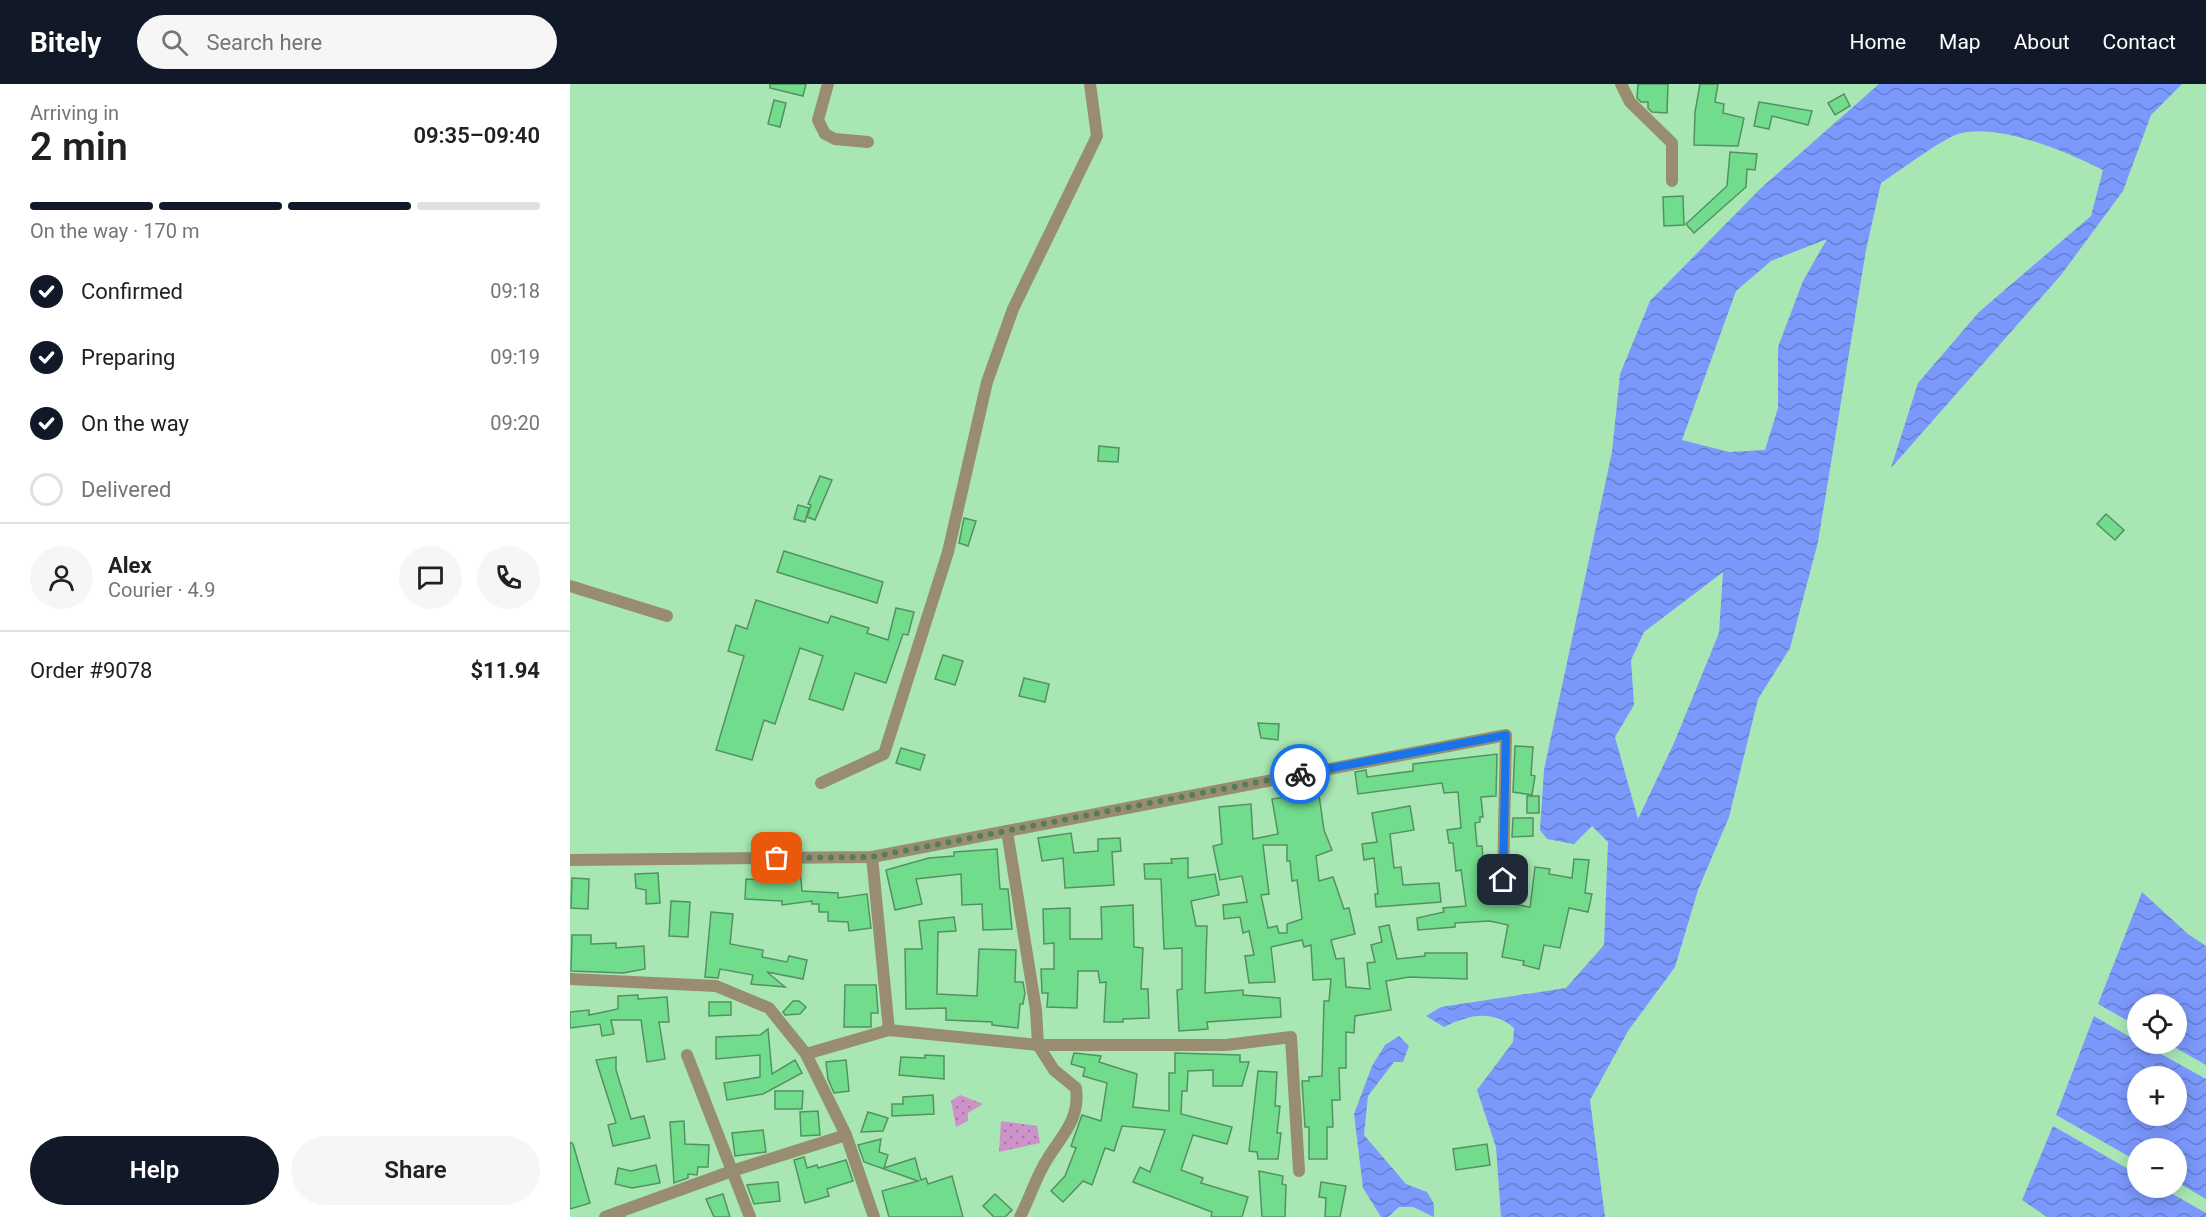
<!DOCTYPE html>
<html lang="en">
<head>
<meta charset="utf-8">
<style>
	body { margin:0; font-family:Roboto,sans-serif; background:#f6f6f6; color:#202124; height:100vh; display:flex; flex-direction:column; font-size:22px; white-space:nowrap }
	* { box-sizing:border-box; margin:0 }
	p { font-size:20px; color:#757577 }
	.icon { flex:none; width:33px; height:33px; fill:none; stroke:currentColor; stroke-width:2; stroke-linecap:round; stroke-linejoin:round }
	.map { position:relative; flex:1; overflow:hidden }
	.panel { display:flex; flex-direction:column; background:#fff; width:570px }
	.panel>* { flex:none }
	.tools { position:absolute; left:1557px; top:910px; display:grid; gap:12px }
	.tools a { display:grid; place-items:center; width:60px; height:60px; border-radius:50%; background:#fff; box-shadow:0 3px 15px #0003; font-size:30px }
	.pin { position:absolute; display:grid; place-items:center; width:51px; height:51px; color:#fff; margin:-26px; border-radius:12px; box-shadow:0 3px 9px #0006 }
	.courier { position:absolute; display:grid; place-items:center; width:60px; height:60px; margin:-30px; border:4px solid #1a73e8; border-radius:50%; background:#fff; color:#222; box-shadow:0 2px 8px #0007 }
	.head em { font-style:normal; font-weight:600 }
	.head div { display:flex; flex-direction:column-reverse }
	.head { display:flex; align-items:center; justify-content:space-between; height:102px; padding:0 30px }
	h1 { font-size:39px; font-weight:600; line-height:45px }
	.bar { display:grid; grid-template-columns:repeat(4,1fr); gap:9px 6px; align-content:center; height:72px; padding:0 30px }
	.bar i { height:8px; border-radius:4px; background:#e0e0e0 }
	.bar .on { background:#111827 }
	.bar p { grid-column:span 4 }
	.line { display:flex; align-items:center; gap:15px; padding:0 30px; border-top:2px solid #e0e0e0 }
	.line div { flex:1 }
	.round { display:grid; place-items:center; flex:none; width:63px; height:63px; border-radius:32px; background:#f6f6f6 }
	ol { padding:0 30px; list-style:none }
	li { display:flex; align-items:center; gap:18px; height:66px }
	li p { margin-inline-start:auto }
	li .icon { padding:6px; border-radius:50%; background:#111827; color:#fff; stroke-width:4 }
	li:last-child { color:#757577 }
	li i { width:33px; height:33px; border:3px solid #e0e0e0; border-radius:50% }
	.button { display:flex; gap:12px; margin-top:auto; padding:12px 30px }
	.button a { flex:1; height:69px; border-radius:36px; background:#111827; color:#fff; font-size:24px; font-weight:600; line-height:69px; text-align:center }
	.button a+a { background:#f6f6f6; color:#202124 }
	header { display:flex; align-items:center; gap:36px; box-sizing:border-box; height:84px; padding:0 30px; background:#111827; color:#fff }
	header strong { font-size:28px }
	nav { display:flex; gap:33px; margin-inline-start:auto; font-size:21px }
	.search { width:420px; height:54px; background:#f6f6f6; display:flex; align-items:center; gap:15px; box-sizing:border-box; padding:0 21px; border-radius:33px; color:#757577; font-size:22px }
	main { display:flex; flex:1; min-height:0 }
	.map>svg:first-child { display:block }
	.grass { fill:url(#grass-dots) }
	.water { fill:url(#water-waves); fill-rule:evenodd }
	.building { fill:#71dc8c; stroke:#549162; stroke-width:1.5; fill-rule:evenodd }
	.lines { fill:none; stroke-linecap:round; stroke-linejoin:round }
	.street { stroke:#988d71; stroke-width:12 }
	.done { stroke:#557c5d; stroke-width:6; stroke-dasharray:0 10.8 }
	.route { stroke:#1a73e8; stroke-width:8 }
</style>
</head>
<body>
<header>
<strong>Bitely</strong>
<div class="search"><svg class="icon" aria-label="search" viewBox="0 0 24 24"><circle cx="10" cy="10" r="6"/><path d="M15 15l6 6"/></svg>Search here</div>
<nav><a>Home</a><a>Map</a><a>About</a><a>Contact</a></nav>
</header>
<main>
<section class="panel">
<div class="head"><div><h1>2 min</h1><p>Arriving in</p></div><em>09:35–09:40</em></div>
<div class="bar"><i class="on"></i><i class="on"></i><i class="on"></i><i></i><p>On the way · 170 m</p></div>
<ol>
<li><svg class="icon" aria-label="check" viewBox="0 0 24 24"><path d="M5 12l5 5 9-10"/></svg>Confirmed<p>09:18</p></li>
<li><svg class="icon" aria-label="check" viewBox="0 0 24 24"><path d="M5 12l5 5 9-10"/></svg>Preparing<p>09:19</p></li>
<li><svg class="icon" aria-label="check" viewBox="0 0 24 24"><path d="M5 12l5 5 9-10"/></svg>On the way<p>09:20</p></li>
<li><i></i>Delivered</li>
</ol>
<div class="line" style="height:108px"><a class="round"><svg class="icon" aria-label="person" viewBox="0 0 24 24"><circle cx="12" cy="8" r="4"/><path d="M4 21q1-7 8-7t8 7"/></svg></a><div><b>Alex</b><p>Courier · 4.9</p></div><a class="round"><svg class="icon" aria-label="chat" viewBox="0 0 24 24"><path d="M4 5h16v11H9l-5 4z"/></svg></a><a class="round"><svg class="icon" aria-label="phone" viewBox="0 0 24 24"><path d="M5 4h4l2 5-3 2q2 4 5 5l2-3 5 2v4C11 20 4 13 5 4z"/></svg></a></div>
<div class="line" style="height:78px"><div>Order #9078</div><b>$11.94</b></div>
<div class="button"><a>Help</a><a>Share</a></div>
</section>
<div class="map">
<svg width="1636" height="1133" viewBox="0 0 1636 1133">
	<defs>
		<pattern id="grass-dots" width="8" height="8" patternUnits="userSpaceOnUse" patternTransform="scale(1.5)"><rect width="8" height="8" fill="#cd92c7"/><path d="M2 2h.1M6 6h.1" fill="none" stroke="#a679a2" stroke-width="1.8" stroke-linecap="round"/></pattern>
		<pattern id="water-waves" width="16" height="10" patternUnits="userSpaceOnUse" patternTransform="scale(1.5)"><rect width="16" height="10" fill="#7b98fd"/><path d="M0 5q4-4 8 0t8 0" fill="none" stroke="#657ecd"/></pattern>
	</defs>
	<rect width="100%" height="100%" fill="#a8e7b4"/>
	<g class="grass">
		<path d="M390 1011 413 1020 398 1029V1037L386 1043 381 1017Z"/>
		<path d="M431 1037 467 1042 470 1059 429 1068Z"/>
	</g>
	<g class="water">
		<path d="M1309 0H1612L1581 31 1553 107 1491 191 1321 384 1348 299 1409 228 1521 132 1533 86C1497 68 1427 38 1388 50 1372 55 1328 88 1311 99L1296 166 1248 458 1220 564 1188 615 1159 733 1128 806 1105 883 1058 947 1020 1016 1035 1133H931L926 1063 907 1006 943 958 944 944C922 925 898 931 874 943L856 932 871 923 996 904 1034 861 1038 758 1022 742 1004 760 977 755 970 746 974 686 1042 368 1050 290 1080 217 1190 105ZM1257 155 1233 197 1208 263V324L1195 366 1159 368 1112 356 1166 207 1201 177ZM1153 488 1149 549 1104 659 1068 735 1045 653 1064 621 1061 576 1074 548Z"/>
		<path d="M1572 808 1618 850 1636 862V981L1599 960H1606V921H1568L1567 942 1528 920Z"/>
		<path d="M1524 932 1567 957 1568 960H1573L1636 995V1115L1607 1098 1606 1065H1568L1567 1077 1486 1031ZM1568 993H1606V1032H1568Z"/>
		<path d="M829 952 839 962 833 978H824L798 1012 794 1051 836 1100 857 1108 864 1120V1133L843 1123H829L818 1133H811L793 1104 784 1030 802 982 815 961Z"/>
		<path d="M1483 1042 1567 1090 1568 1104H1592L1636 1129V1133H1477L1452 1116Z"/>
	</g>
	<g class="building">
		<path d="M200 0H236L233 12 200 4Z"/>
		<path d="M1068 0H1098L1097 29 1082 28 1078 24V18H1071L1067 14Z"/>
		<path d="M1130 0H1148L1145 18 1154 20 1153 29 1174 34 1168 62 1124 61 1125 28Z"/>
		<path d="M1274 10 1280 22 1265 31 1258 19Z"/>
		<path d="M204 16 216 19 210 43 198 40Z"/>
		<path d="M1189 18 1242 27 1238 41 1202 32 1199 45 1184 42Z"/>
		<path d="M1160 68 1187 70 1185 86 1177 85 1176 103 1124 149 1116 140 1157 102Z"/>
		<path d="M1113 112 1114 141 1094 142 1093 113Z"/>
		<path d="M529 362 549 364 548 378 528 377Z"/>
		<path d="M250 392 262 396 245 436 237 433 241 421 238 420Z"/>
		<path d="M228 421 239 424 235 438 224 435Z"/>
		<path d="M1536 430 1554 446 1545 456 1527 440Z"/>
		<path d="M394 434 406 437 398 462 389 459Z"/>
		<path d="M214 467 313 498 307 519 207 488Z"/>
		<path d="M186 516 258 539 261 532 299 544 297 549 318 556 326 524 344 528 338 551 333 550 316 599 285 589 273 626 239 615 253 572 230 564 205 640 194 636 182 676 146 666 174 572 158 567 166 541 177 545Z"/>
		<path d="M373 571 393 577 385 601 365 595Z"/>
		<path d="M454 594 479 600 475 618 449 612Z"/>
		<path d="M688 639 709 640 708 656 691 654Z"/>
		<path d="M945 662 963 663 961 691 965 692 962 711 943 708Z"/>
		<path d="M331 664 355 671 350 686 326 679Z"/>
		<path d="M927 670 926 712 911 713 913 733H910V738L905 739 907 762H912L914 786H911L915 815 960 823 965 783 980 785 979 790 1002 794 1004 775 1019 776 1015 809 1022 810 1018 828 999 824 990 864 974 861 969 885 953 881 954 877 932 873 938 841 920 837 885 839V843L848 846 847 834 874 828 873 824 896 822 891 786 886 787 883 759H879L877 746 891 744 888 708 874 709 872 699 788 710 785 688 796 686 797 693 843 687V680Z"/>
		<path d="M749 711 754 746 762 766 746 772 749 797 763 793 774 825 779 824 785 850 761 856 766 875 774 874 776 903 800 905 797 879 805 878 801 861 812 858 809 843 819 841 827 875 855 872V869H897V895L839 893 816 897 821 926 785 932 784 949 776 948V984H769L770 1016H762L763 1043H757V1075H739V1043H735L732 997H739V993L752 992 754 917H759L761 895 743 896 741 861 734 863 732 856 701 863 705 898 679 899 675 872 684 871 679 847 673 849 670 833 654 835 653 821 677 818 672 792 650 796 643 762 652 760 649 723 681 720 683 755 708 750 702 715 719 712 720 716ZM693 761H717V777H720L722 797 727 796 732 835 717 840V849H709L707 842 698 844 691 811 699 810Z"/>
		<rect x="957" y="712" width="12" height="17"/>
		<path d="M840 722 844 746 820 750 824 784 831 783 833 801 869 799 871 818 806 823 805 810H808L804 774 794 776 792 760 807 758 802 729Z"/>
		<path d="M943 734H963V752L942 753Z"/>
		<path d="M501 749 504 769 528 767V755L550 754 551 767 542 768 544 801 495 804 493 774 472 777 468 754Z"/>
		<path d="M427 765 430 805H438L442 845 413 846 412 820 392 821 391 790 346 795 352 820 325 826 316 786 359 774 384 772V768Z"/>
		<path d="M618 774V794L645 790 649 811 621 817 626 842H637L635 909 673 906V911L710 914 711 933 637 938 638 945 609 947 607 906 612 905V864L594 865 591 795H575L574 780 602 779 601 775Z"/>
		<path d="M230 786 232 807 268 809V814L297 810 301 844 279 847 278 838 258 837V828H249V820H242V817L212 821V817L175 815 176 795 209 797 208 789Z"/>
		<path d="M88 789 90 819 76 820V806L66 804 65 790Z"/>
		<path d="M2 794 19 795 18 825 1 824Z"/>
		<path d="M101 817 120 818 118 853 99 852Z"/>
		<path d="M563 821 564 863 573 864 571 905H578L579 934 553 935V938H534L536 898 530 899 528 887H508L507 924 477 923 478 909H472L471 885H484V859L474 860 473 825 500 824V855H532L531 823Z"/>
		<path d="M141 828 163 830 160 860 193 866 192 873 217 878 219 872 237 876 233 895 197 888 215 903 181 900 183 891 150 885 148 894 135 893Z"/>
		<path d="M384 833 386 847 368 848 367 910 407 912 409 865 446 866 445 898H453L455 909 453 920H450L448 944 422 941V938L376 936V924L336 925 335 865H352L349 837Z"/>
		<path d="M2 851H21V860L46 859V864L74 862 75 885 53 889 1 887Z"/>
		<path d="M275 901H306L308 929H301V943H274Z"/>
		<path d="M68 911V915L97 913 99 938H89L95 975 77 978 71 936H41L44 950 32 952 30 940 0 944V928L19 926V931L48 925V912Z"/>
		<path d="M223 917H229L236 923 230 930 215 931 213 928Z"/>
		<path d="M139 918H161V931L139 932Z"/>
		<path d="M198 945 202 990 225 976 232 989 193 1010 157 1016 154 999 190 993V971L146 975V953L190 951Z"/>
		<path d="M504 969 531 972 529 978 567 990 563 1023 599 1027V989H605V969L670 971V978H679L672 1002H643V986L618 987 617 1007H612L611 1030 662 1043 657 1060 623 1051 611 1086 633 1094 631 1099 678 1113 672 1133H641L642 1128 563 1098 570 1083 580 1088 595 1046 552 1042 544 1067 535 1064 522 1101 513 1097 493 1118 481 1107 495 1092 506 1064 501 1062 512 1031 531 1037 537 999 513 992 515 984 501 980Z"/>
		<path d="M355 971 374 972V995L329 991 331 973 355 974Z"/>
		<path d="M46 973V986L61 1035 74 1032 80 1054 43 1062 38 1041 46 1039 26 976Z"/>
		<path d="M276 976 279 1007 264 1009 258 995 256 978Z"/>
		<path d="M688 987 707 988 705 1022H710L707 1049H711L708 1075H688L687 1068 679 1067Z"/>
		<path d="M205 1007H233L232 1025H205Z"/>
		<path d="M363 1011 364 1030 322 1032V1020H333V1013Z"/>
		<path d="M248 1027 250 1051 231 1052 230 1028Z"/>
		<path d="M298 1028 318 1034 313 1047 291 1048Z"/>
		<path d="M114 1037 115 1060 139 1061 138 1083H128L127 1091 118 1090V1094L104 1099 100 1038Z"/>
		<path d="M193 1046 196 1068 165 1072 162 1049Z"/>
		<path d="M311 1055 309 1068 318 1071 314 1084 345 1074 351 1096 356 1094 358 1100 382 1092 393 1133H319L312 1107 348 1097 294 1078 288 1061Z"/>
		<path d="M0 1058 3 1060 20 1119 0 1125Z"/>
		<path d="M917 1060 920 1081 886 1086 883 1065Z"/>
		<path d="M234 1073 237 1084 247 1081 248 1084 276 1076 283 1097 257 1105 259 1112 235 1119 224 1076Z"/>
		<path d="M86 1081 90 1099 62 1104 45 1100 48 1084 61 1087Z"/>
		<path d="M689 1087 713 1092 712 1100 716 1101 715 1133H692Z"/>
		<path d="M208 1098 210 1117 184 1120 177 1101Z"/>
		<path d="M751 1098 776 1102 770 1133H755L756 1114 749 1113Z"/>
		<path d="M153 1110 160 1133H144L136 1115Z"/>
		<path d="M425 1110 442 1126 435 1133H424L413 1122Z"/>
	</g>
	<g class="lines">
		<g class="street">
			<path d="M258 0 248 36 255 50 265 55 298 58"/>
			<path d="M1051 0 1060 18 1102 59V97"/>
			<path d="M0 502 97 532"/>
			<path d="M251 699 314 670 378 468 417 298 443 225 527 52 520 0"/>
			<path d="M437 747 466 926 468 961 484 986 506 1004C510 1035 493 1050 478 1074 466 1092 460 1114 450 1133"/>
			<path d="M302 773 319 946"/>
			<path d="M0 776 302 773 936 651 933 796"/>
			<path d="M0 895 146 902 199 924 236 970 276 1051 304 1133"/>
			<path d="M236 970 319 946 468 961H656L721 953 729 1087"/>
			<path d="M117 971 180 1133"/>
			<path d="M35 1133 49 1128"/>
			<path d="M50 1133 49 1128 162 1087 276 1051"/>
		</g>
	</g>
	<g class="lines">
		<path class="done" d="M207 774 302 773 730 690"/>
		<path class="route" d="M730 690 936 651 933 796"/>
	</g>
</svg>
<div class="tools">
<a><svg class="icon" aria-label="locate" viewBox="0 0 24 24"><circle cx="12" cy="12" r="6"/><path d="M12 2v4M12 18v4M2 12h4M18 12h4"/></svg></a>
<a>+</a>
<a>−</a>
</div>
<div class="pin" style="left:207px;top:774px;background:#ea580c"><svg class="icon" aria-label="bag" viewBox="0 0 24 24"><path d="M5 8h14l-1 12H6zM9 8a3 3 0 0 1 6 0"/></svg></div>
<div class="pin" style="left:933px;top:796px;background:#1f2937"><svg class="icon" aria-label="home" viewBox="0 0 24 24"><path d="M3 11l9-7 9 7M6 9v11h12V9"/></svg></div>
<div class="courier" style="left:730px;top:690px"><svg class="icon" aria-label="bike" viewBox="0 0 24 24"><circle cx="6" cy="16" r="4"/><circle cx="18" cy="16" r="4"/><path d="M6 16l4-8h5l3 8M10 8l3 8H6M13 5h3"/></svg></div>
</div>
</main>
</body>
</html>
